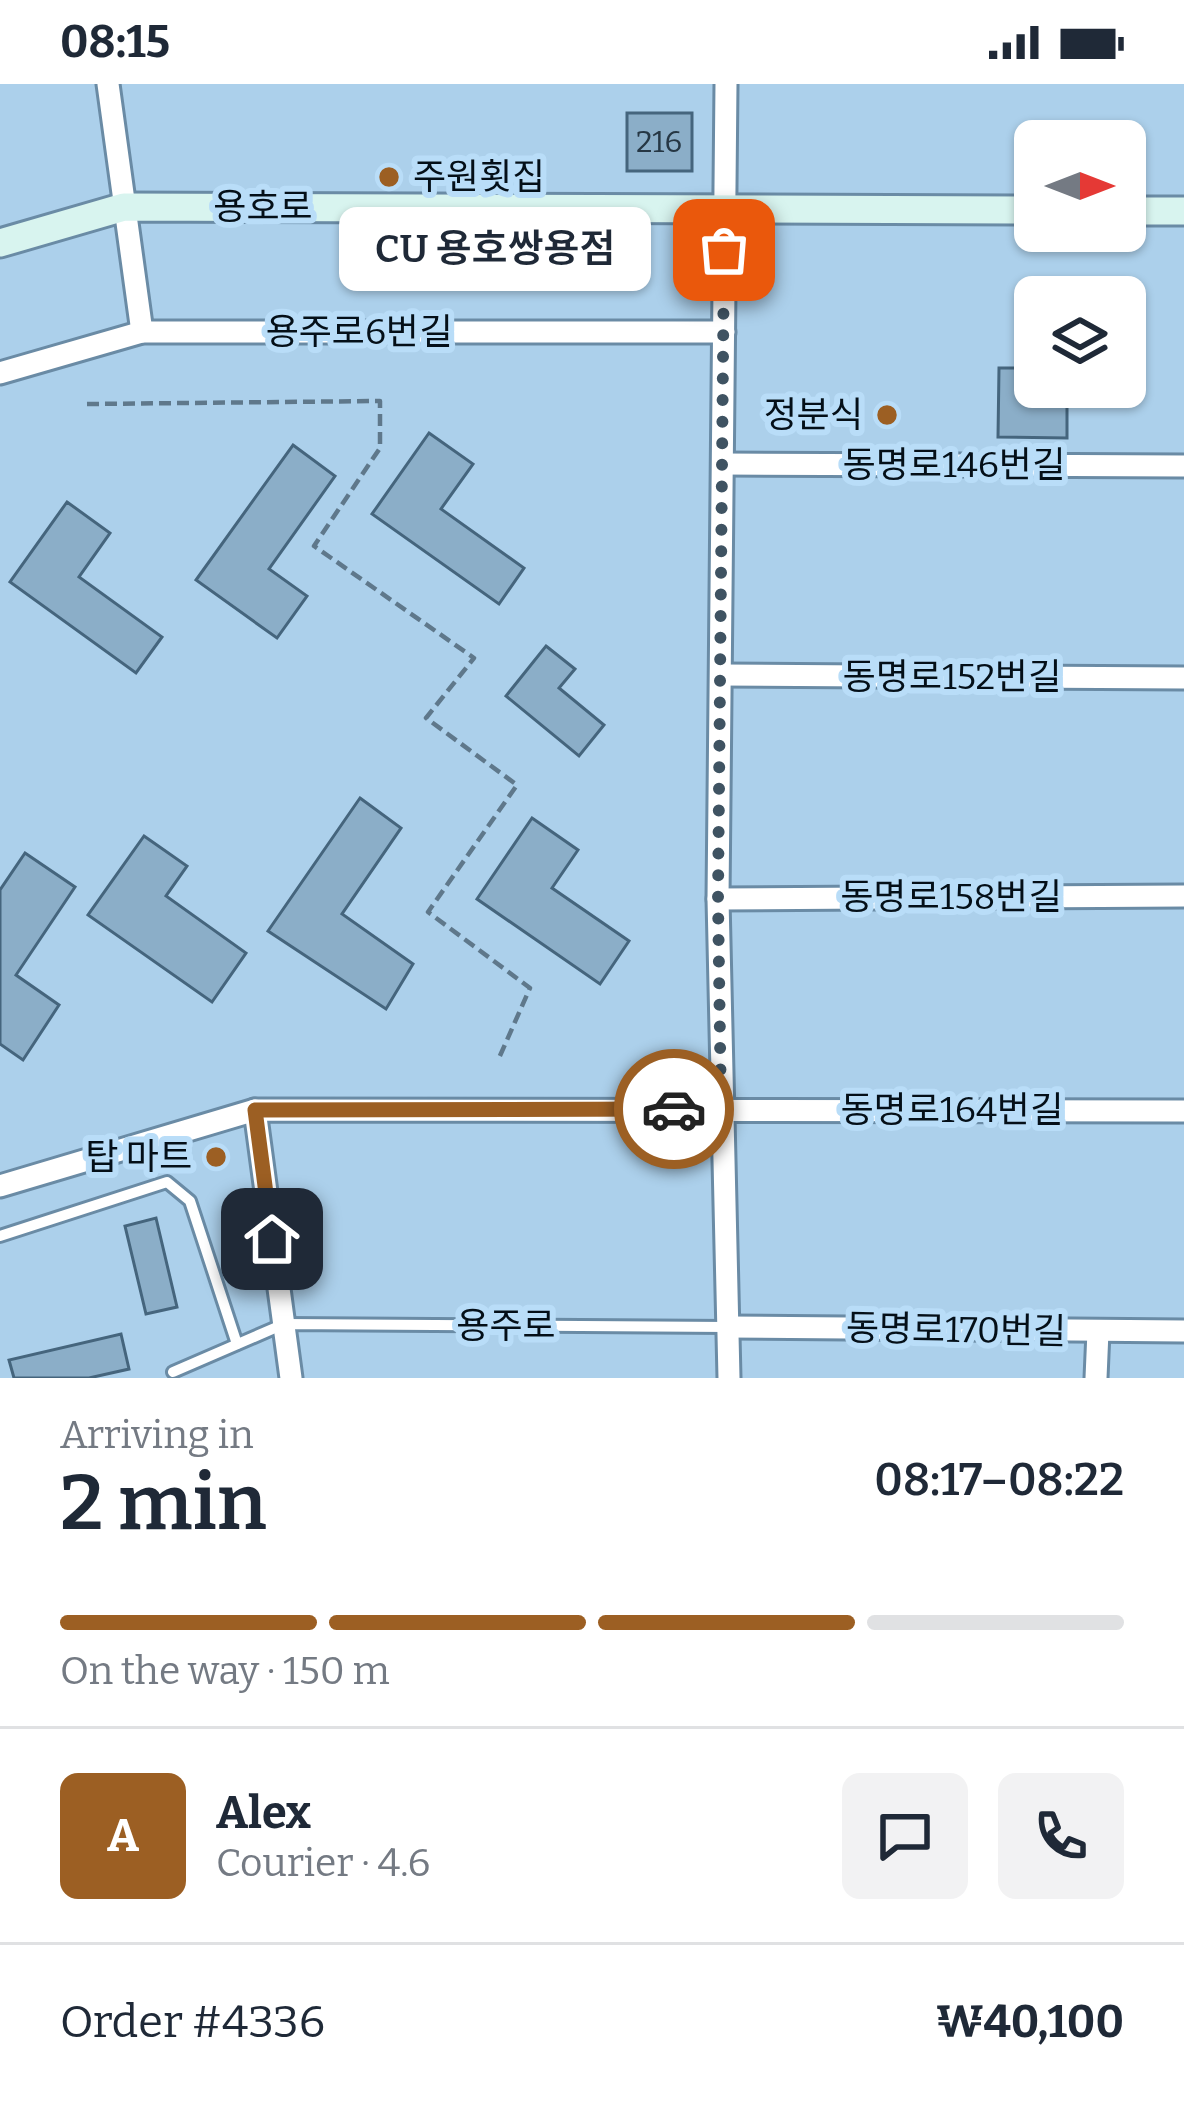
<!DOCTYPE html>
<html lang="en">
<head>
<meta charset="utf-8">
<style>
	body { margin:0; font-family:Bitter,"Noto Sans KR",serif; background:#f2f2f3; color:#1f2937; height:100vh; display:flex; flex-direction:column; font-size:45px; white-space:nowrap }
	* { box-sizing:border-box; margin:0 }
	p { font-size:39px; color:#747a83 }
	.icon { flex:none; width:66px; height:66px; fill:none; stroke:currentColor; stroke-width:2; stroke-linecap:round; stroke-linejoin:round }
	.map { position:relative; height:1294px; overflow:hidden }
	.panel { display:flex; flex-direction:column; background:#fff; flex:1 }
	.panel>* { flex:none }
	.needle { width:78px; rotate:90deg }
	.fabs { position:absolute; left:1014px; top:36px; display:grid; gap:24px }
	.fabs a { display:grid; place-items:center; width:132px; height:132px; border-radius:18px; background:#fff; box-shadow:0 3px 9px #0004; font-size:60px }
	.pin { position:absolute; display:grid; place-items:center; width:102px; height:102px; color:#fff; margin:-51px; border-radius:24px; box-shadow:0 6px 18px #0006 }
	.courier { position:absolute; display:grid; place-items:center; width:120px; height:120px; margin:-60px; border:9px solid #9c5f23; border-radius:50%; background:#fff; color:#222; box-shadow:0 3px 15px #0007 }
	.bubble { position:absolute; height:84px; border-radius:18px; background:#fff; box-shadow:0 3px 9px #0004; font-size:39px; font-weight:600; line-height:84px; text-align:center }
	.overview em { font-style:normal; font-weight:600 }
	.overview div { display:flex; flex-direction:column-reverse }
	.overview { display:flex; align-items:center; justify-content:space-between; height:204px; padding:0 60px }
	h1 { font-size:78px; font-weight:600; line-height:90px }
	.bar { display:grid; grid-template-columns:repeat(4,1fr); gap:18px 12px; align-content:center; height:144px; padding:0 60px }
	.bar i { height:15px; border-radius:9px; background:#e0e1e3 }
	.bar .selected { background:#9c5f23 }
	.bar p { grid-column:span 4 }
	.line { display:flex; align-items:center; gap:30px; padding:0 60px; border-top:3px solid #e0e1e3 }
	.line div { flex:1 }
	.round { display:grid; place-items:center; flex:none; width:126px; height:126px; border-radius:18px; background:#f2f2f3 }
	.status { display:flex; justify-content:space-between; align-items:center; height:84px; padding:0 60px; background:#fff; direction:ltr }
	.status svg { height:33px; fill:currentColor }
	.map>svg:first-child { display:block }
	.building { fill:#8baec8; stroke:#45657d; stroke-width:3 }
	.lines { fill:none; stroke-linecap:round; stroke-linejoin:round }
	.lane-casing { stroke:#6a8ba5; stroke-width:16 }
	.street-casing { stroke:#6a8ba5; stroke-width:27 }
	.secondary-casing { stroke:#6a8ba5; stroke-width:33 }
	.path { stroke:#5f788b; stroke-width:4.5; stroke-dasharray:12 6; stroke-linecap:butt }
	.lane { stroke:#fff; stroke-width:10 }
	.street { stroke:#fff; stroke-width:21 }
	.secondary { stroke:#d8f4ef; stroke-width:27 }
	.done { stroke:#3f5362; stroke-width:12; stroke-dasharray:0 21.6 }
	.route { stroke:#9c5f23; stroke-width:15 }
	.poi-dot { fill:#9c5f23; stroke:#b9ddf8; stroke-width:4.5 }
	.labels { text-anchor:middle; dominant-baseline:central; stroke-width:12; stroke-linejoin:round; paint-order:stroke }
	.number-label { font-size:30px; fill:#263744 }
	.poi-label { font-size:36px; fill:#040f18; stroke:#b9ddf8; text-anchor:end }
	.street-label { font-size:36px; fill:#040f18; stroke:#b9ddf8 }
</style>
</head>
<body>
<div class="status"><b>08:15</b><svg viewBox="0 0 49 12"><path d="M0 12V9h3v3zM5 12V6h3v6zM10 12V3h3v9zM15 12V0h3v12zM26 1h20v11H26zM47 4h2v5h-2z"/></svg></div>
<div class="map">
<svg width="1184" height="1294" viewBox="0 0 1184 1294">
	<rect width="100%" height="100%" fill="#acd0eb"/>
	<g class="building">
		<rect x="627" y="29" width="65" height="58"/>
		<path d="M999 284H1035V303H1067V354L998 353Z"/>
		<path d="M429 349 473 380 441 425 524 484 499 520 372 430Z"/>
		<path d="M293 361 335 392 269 485 307 512 277 554 196 496Z"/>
		<path d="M67 418 110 449 79 493 162 553 136 589 10 498Z"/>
		<path d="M546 562 575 585 559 604 604 641 579 672 506 612Z"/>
		<path d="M360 714 401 744 342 830 413 880 386 925 268 847Z"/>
		<path d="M532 734 578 766 552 804 629 857 600 900 477 815Z"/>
		<path d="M144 752 187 782 166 812 246 869 212 918 88 831Z"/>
		<path d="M25 769 75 803 16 891 59 921 23 976 0 960V806Z"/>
		<path d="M156 1134 177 1223 146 1230 125 1142Z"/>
		<path d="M121 1250 129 1285 89 1294H14L9 1276Z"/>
	</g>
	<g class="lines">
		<defs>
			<g id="lane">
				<path d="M0 1152 167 1098 190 1117 237 1260"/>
				<path d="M173 1288 284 1240 728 1243"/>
			</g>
			<g id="street">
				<path d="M108 0 142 248"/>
				<path d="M726 0 718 815 729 1294"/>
				<path d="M0 289 142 248H724"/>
				<path d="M723 380 1184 382"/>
				<path d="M721 591 1184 594"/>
				<path d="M718 815 1184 812"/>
				<path d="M255 1026 291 1294"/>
				<path d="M0 1102 255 1026 1184 1027"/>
				<path d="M728 1243 1184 1247"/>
				<path d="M1096 1294 1098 1247"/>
			</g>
			<g id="secondary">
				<path d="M1125 127H1184"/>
				<path d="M0 159 124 123 1035 126"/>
			</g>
		</defs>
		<use href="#lane" class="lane-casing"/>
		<use href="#street" class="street-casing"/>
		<use href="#secondary" class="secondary-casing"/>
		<path class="path" d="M87 320 380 317V364L314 462 474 574 426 634 517 701 428 828 530 904 499 974"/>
		<use href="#lane" class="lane"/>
		<use href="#street" class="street"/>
		<use href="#secondary" class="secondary"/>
	</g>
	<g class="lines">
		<path class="done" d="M674 1025H721L718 815 724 166"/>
		<path class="route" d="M272 1155 255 1026 674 1025"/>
	</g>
	<g class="poi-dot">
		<circle cx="389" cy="93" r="12"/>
		<circle cx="887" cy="331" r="12"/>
		<circle cx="216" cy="1073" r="12"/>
	</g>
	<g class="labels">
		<g class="number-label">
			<text x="659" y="58">216</text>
		</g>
		<g class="poi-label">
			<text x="413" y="93" text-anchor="start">주원횟집</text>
			<text x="863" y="331">정분식</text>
			<text x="192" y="1073">탑 마트</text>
		</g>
		<g class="street-label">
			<text x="263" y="123">용호로</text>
			<text x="359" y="248">용주로6번길</text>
			<text x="954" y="381">동명로146번길</text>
			<text x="952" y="593">동명로152번길</text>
			<text x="951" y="813">동명로158번길</text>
			<text x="952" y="1026">동명로164번길</text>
			<text x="506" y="1242">용주로</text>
			<text transform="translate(956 1246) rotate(1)">동명로170번길</text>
		</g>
	</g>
</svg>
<div class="fabs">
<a><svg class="needle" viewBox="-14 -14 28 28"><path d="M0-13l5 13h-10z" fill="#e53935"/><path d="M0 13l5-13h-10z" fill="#747a83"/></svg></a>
<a><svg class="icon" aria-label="layers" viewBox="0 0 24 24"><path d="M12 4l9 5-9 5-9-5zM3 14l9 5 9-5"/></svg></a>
</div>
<div class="pin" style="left:724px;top:166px;background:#ea580c"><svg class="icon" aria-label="bag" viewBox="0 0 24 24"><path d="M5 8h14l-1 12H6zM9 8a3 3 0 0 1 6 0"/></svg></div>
<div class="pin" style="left:272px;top:1155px;background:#1f2937"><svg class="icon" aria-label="home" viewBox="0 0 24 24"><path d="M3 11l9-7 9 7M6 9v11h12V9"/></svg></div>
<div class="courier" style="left:674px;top:1025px"><svg class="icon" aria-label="car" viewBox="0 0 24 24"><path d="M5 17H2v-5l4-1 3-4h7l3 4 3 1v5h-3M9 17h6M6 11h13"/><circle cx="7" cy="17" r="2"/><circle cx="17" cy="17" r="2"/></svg></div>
<div class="bubble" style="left:339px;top:123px;width:312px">CU 용호쌍용점</div>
</div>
<section class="panel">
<div class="overview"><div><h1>2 min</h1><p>Arriving in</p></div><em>08:17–08:22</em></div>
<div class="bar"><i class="selected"></i><i class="selected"></i><i class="selected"></i><i></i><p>On the way · 150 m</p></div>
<div class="line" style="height:216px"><b class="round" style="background:#9c5f23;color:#fff">A</b><div><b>Alex</b><p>Courier · 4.6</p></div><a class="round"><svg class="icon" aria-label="chat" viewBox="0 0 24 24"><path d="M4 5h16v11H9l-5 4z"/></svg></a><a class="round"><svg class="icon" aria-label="phone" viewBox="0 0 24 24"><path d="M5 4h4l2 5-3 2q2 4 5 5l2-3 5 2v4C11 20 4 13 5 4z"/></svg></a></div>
<div class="line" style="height:156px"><div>Order #4336</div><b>₩40,100</b></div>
</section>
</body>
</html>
